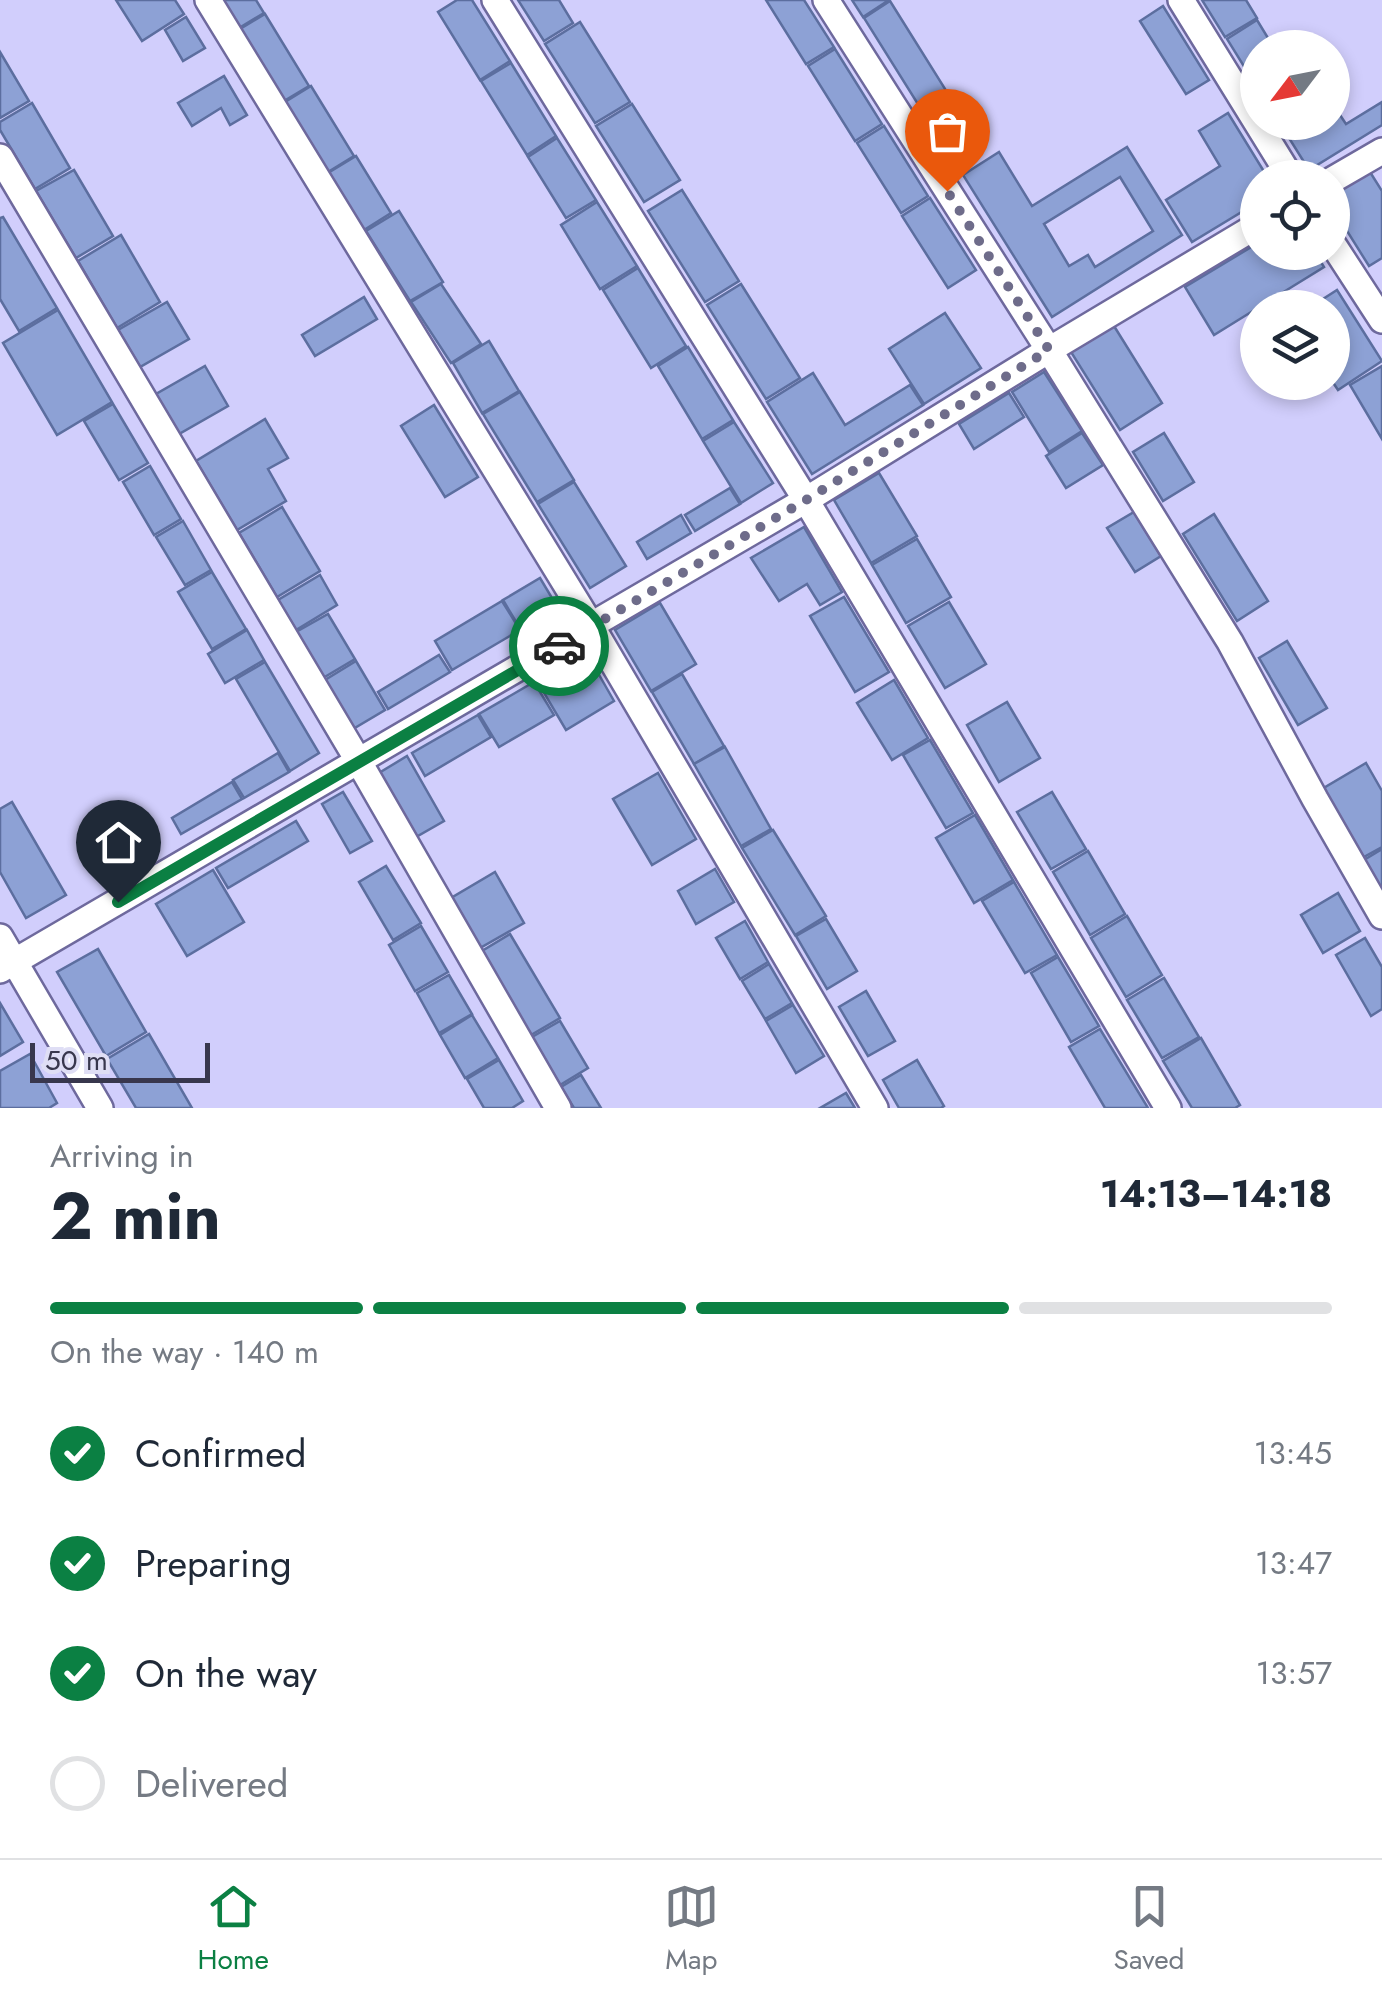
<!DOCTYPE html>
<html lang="en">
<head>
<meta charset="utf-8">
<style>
	body { margin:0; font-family:Jost,sans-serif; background:#f6f6f7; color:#1f2937; height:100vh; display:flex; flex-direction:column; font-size:38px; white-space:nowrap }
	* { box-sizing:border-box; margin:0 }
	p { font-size:32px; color:#747a83 }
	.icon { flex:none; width:55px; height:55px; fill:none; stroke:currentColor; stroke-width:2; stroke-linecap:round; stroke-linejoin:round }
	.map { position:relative; height:1108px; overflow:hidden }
	.details { display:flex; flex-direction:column; background:#fff; flex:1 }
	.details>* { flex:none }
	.needle { width:65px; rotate:238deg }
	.fabs { position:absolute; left:1240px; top:30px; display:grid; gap:20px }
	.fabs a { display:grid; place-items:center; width:110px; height:110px; border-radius:50%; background:#fff; box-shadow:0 5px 15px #0003; font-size:50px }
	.scale { position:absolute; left:30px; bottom:25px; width:180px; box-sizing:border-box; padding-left:10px; border:5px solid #38374d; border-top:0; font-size:28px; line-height:35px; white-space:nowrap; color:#38374d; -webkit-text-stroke:8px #dfdef5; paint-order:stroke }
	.pin { position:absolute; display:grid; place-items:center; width:85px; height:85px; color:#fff; margin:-102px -42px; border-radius:50% 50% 50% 0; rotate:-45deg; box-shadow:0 0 10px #0007 }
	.pin .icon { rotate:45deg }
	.courier { position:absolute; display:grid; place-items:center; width:100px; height:100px; margin:-50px; border:8px solid #0b8043; border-radius:50%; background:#fff; color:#222; box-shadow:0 2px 12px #0007 }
	.overview em { font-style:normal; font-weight:700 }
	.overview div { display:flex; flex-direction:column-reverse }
	.overview { display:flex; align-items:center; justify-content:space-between; height:170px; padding:0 50px }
	h1 { font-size:65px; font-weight:700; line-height:75px }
	.bar { display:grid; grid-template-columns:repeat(4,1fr); gap:15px 10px; align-content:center; height:120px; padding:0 50px }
	.bar i { height:12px; border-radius:8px; background:#e0e1e3 }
	.bar .active { background:#0b8043 }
	.bar p { grid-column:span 4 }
	ol { padding:0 50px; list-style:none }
	li { display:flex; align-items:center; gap:30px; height:110px }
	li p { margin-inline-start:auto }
	li .icon { padding:10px; border-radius:50%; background:#0b8043; color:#fff; stroke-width:4 }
	li:last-child { color:#747a83 }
	li i { width:55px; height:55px; border:5px solid #e0e1e3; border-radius:50% }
	.tab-bar { display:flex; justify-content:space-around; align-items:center; height:140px; border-top:2px solid #e0e1e3; background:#fff; font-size:28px; color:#747a83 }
	.tab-bar a { display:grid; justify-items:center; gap:5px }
	.tab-bar .active { color:#0b8043 }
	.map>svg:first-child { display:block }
	.building { fill:#8da1d5; stroke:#5c6e9f; stroke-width:2.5; fill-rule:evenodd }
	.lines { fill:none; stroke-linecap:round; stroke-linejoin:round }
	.minor-casing { stroke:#6e699d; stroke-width:30 }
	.minor { stroke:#fff; stroke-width:25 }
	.done { stroke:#6e6c8a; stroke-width:10; stroke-dasharray:0 18 }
	.route { stroke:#0b8043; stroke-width:12 }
</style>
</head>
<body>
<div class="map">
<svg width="1382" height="1108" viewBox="0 0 1382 1108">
	<rect width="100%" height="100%" fill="#d1cefc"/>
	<g class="building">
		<path d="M116 0H175L184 14 142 41Z"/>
		<path d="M222 0H256L264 13 239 28Z"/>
		<path d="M457 0H472L510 61 480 80 438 12Z"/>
		<path d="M518 0H559L573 23 544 41Z"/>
		<path d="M766 0H804L834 47 806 64Z"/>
		<path d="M852 0H889L863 17Z"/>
		<path d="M1202 0H1246L1257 18 1225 37Z"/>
		<path d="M890 1 947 92 921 109 864 18Z"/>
		<path d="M1163 6 1209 80 1186 94 1140 21Z"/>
		<path d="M265 14 309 86 284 101 240 29Z"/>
		<path d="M186 17 205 48 183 61 165 30Z"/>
		<path d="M1257 20 1274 48H1258V89L1227 39Z"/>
		<path d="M580 22 630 102 595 123 545 44Z"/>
		<path d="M835 49 882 124 855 141 808 66Z"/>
		<path d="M0 52 29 101 0 118Z"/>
		<path d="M511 63 556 136 527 155 481 81Z"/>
		<path d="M224 76 247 115 230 125 221 108 192 126 178 103Z"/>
		<path d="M311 86 354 156 328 172 285 102Z"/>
		<path d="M1382 102V125L1309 170 1279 122H1332V103L1346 124Z"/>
		<path d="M32 103 70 168 35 189 0 130V122Z"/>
		<path d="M632 104 680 180 644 202 596 126Z"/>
		<path d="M1228 113 1268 178H1258V202L1192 242 1166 200 1220 166 1199 131Z"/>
		<path d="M884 126 928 196 901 213 857 143Z"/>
		<path d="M557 138 596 200 566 218 528 157Z"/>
		<path d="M1127 147 1182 235 1052 317 963 175 999 152 1032 206ZM1120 177 1153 231 1095 267 1088 255 1069 266 1044 224Z"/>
		<path d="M356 156 391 213 364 230 328 173Z"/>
		<path d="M74 170 113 236 76 258 36 191Z"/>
		<path d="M1370 172 1382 191V258L1369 266 1332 207V195Z"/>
		<path d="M682 190 739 281 705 302 648 211Z"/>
		<path d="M930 198 976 270 948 288 902 216Z"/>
		<path d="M597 202 637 266 600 289 561 225Z"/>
		<path d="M399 211 443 282 410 301 366 231Z"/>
		<path d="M3 217 57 308 19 331 0 299V218Z"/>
		<path d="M121 235 160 302 117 328 78 261Z"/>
		<path d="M1258 243V252H1315L1324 267 1214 335 1185 287Z"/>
		<path d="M638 268 686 346 651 368 603 290Z"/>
		<path d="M441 284 481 344 451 363 411 302Z"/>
		<path d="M741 284 800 378 766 399 707 305Z"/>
		<path d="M1337 290 1382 361 1338 390 1332 381V308H1309Z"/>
		<path d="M364 297 377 319 315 356 302 335Z"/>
		<path d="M167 302 189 339 140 367 118 330Z"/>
		<path d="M58 310 112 402 57 435 3 343Z"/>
		<path d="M945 313 981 368 924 404 889 349Z"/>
		<path d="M1114 326 1162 403 1120 430 1071 352Z"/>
		<path d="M489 341 519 391 482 413 453 363Z"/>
		<path d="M688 347 733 420 702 439 658 366Z"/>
		<path d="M205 366 228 406 179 434 156 394Z"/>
		<path d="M1382 366V439L1350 385Z"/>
		<path d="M1044 372 1082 431 1049 452 1012 392Z"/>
		<path d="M813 373 845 425 910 385 923 405 812 474 767 402Z"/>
		<path d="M520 392 574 480 537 502 483 414Z"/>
		<path d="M1009 393 1024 417 974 449 959 424Z"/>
		<path d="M113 404 148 463 119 480 84 421Z"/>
		<path d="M434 405 478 477 445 497 401 426Z"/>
		<path d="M265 419 288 458 268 469 286 501 237 530 196 461Z"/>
		<path d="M734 422 773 483 741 503 703 441Z"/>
		<path d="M1082 433 1103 465 1066 488 1046 456Z"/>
		<path d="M1164 433 1194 482 1163 501 1133 452Z"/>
		<path d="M150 466 181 519 154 535 123 482Z"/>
		<path d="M879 473 917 536 871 563 834 500Z"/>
		<path d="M574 482 626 566 590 588 538 504Z"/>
		<path d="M730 488 740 504 695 531 685 515Z"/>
		<path d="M282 507 320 571 277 597 239 533Z"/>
		<path d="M1134 512 1161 556 1135 572 1107 528Z"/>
		<path d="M1214 514 1268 601 1237 621 1183 534Z"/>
		<path d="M681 515 691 533 647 559 637 542Z"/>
		<path d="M183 521 211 570 185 585 156 537Z"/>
		<path d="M804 527 842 592 820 605 807 584 779 601 751 558Z"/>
		<path d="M917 539 951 597 906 623 872 565Z"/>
		<path d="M212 572 246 629 212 649 178 592Z"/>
		<path d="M320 575 337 605 296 630 278 600Z"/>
		<path d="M540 578 558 608 521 630 503 600Z"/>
		<path d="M844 597 889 672 855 692 810 616Z"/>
		<path d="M502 601 520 630 452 670 435 641Z"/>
		<path d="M949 602 986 664 945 688 908 626Z"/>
		<path d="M660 603 696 664 651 691 615 630Z"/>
		<path d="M328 614 355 659 323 678 296 632Z"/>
		<path d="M247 630 264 660 225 683 208 654Z"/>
		<path d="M1287 641 1327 708 1298 725 1259 658Z"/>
		<path d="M586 652 614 701 566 730 537 681Z"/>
		<path d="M439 655 450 672 388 709 378 692Z"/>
		<path d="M356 661 385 710 353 729 325 680Z"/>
		<path d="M265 662 319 753 290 771 236 679Z"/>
		<path d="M682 674 724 746 694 764 652 692Z"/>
		<path d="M894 680 928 738 892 760 857 703Z"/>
		<path d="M534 682 554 715 499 747 479 714Z"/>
		<path d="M1007 702 1040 758 999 782 967 725Z"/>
		<path d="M478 715 491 737 425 776 412 753Z"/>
		<path d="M930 740 973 813 946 828 903 755Z"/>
		<path d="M725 747 771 829 741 846 694 764Z"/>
		<path d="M278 753 289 772 244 798 233 780Z"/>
		<path d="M407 756 444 821 416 837 379 773Z"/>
		<path d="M1366 763 1382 791V847L1362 858 1322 789Z"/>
		<path d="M658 773 696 839 652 865 613 799Z"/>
		<path d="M232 782 242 799 181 834 172 818Z"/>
		<path d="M343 792 372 841 350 853 322 804Z"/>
		<path d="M1052 792 1086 849 1051 869 1017 812Z"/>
		<path d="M12 802 66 895 26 918 0 872V809Z"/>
		<path d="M975 815 1013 880 974 903 936 838Z"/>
		<path d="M296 821 308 841 228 888 216 868Z"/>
		<path d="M773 830 826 916 795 935 742 848Z"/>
		<path d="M1382 849V892L1364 860Z"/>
		<path d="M1088 851 1125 914 1090 935 1053 872Z"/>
		<path d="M386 866 421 923 393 940 359 882Z"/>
		<path d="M715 869 734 902 696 924 678 891Z"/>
		<path d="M213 870 244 922 187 956 156 904Z"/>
		<path d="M495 872 524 923 480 948 451 898Z"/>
		<path d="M1014 882 1057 955 1025 973 982 901Z"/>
		<path d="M1338 893 1360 931 1323 953 1301 915Z"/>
		<path d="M1127 916 1162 975 1126 997 1091 938Z"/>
		<path d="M826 919 857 971 827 989 796 936Z"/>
		<path d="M745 921 768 962 740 979 716 938Z"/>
		<path d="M421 926 448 972 415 991 389 945Z"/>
		<path d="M510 934 560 1018 531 1035 482 951Z"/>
		<path d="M1365 938 1382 967V1009L1371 1016 1336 955Z"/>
		<path d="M98 949 146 1032 106 1056 57 972Z"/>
		<path d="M1058 957 1099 1026 1071 1042 1031 973Z"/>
		<path d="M769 964 792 1003 765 1019 742 981Z"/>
		<path d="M449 975 472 1014 439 1033 417 993Z"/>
		<path d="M1164 978 1199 1037 1162 1058 1127 1000Z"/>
		<path d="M866 991 895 1041 868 1056 839 1007Z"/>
		<path d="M0 1003 23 1042 0 1056Z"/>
		<path d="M793 1005 824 1056 796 1073 766 1021Z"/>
		<path d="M472 1015 498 1058 465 1078 440 1035Z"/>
		<path d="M560 1021 588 1068 560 1085 532 1037Z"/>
		<path d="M1100 1029 1148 1108H1105L1069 1047Z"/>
		<path d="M149 1034 192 1108H136L107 1059Z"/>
		<path d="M1201 1038 1240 1105 1235 1108H1192L1163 1061Z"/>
		<path d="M30 1054 57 1103 49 1108H0V1071Z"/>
		<path d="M499 1060 523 1101 512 1108H484L467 1079Z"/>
		<path d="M917 1060 944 1106 941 1108H899L883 1080Z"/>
		<path d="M581 1075 601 1108H574L561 1087Z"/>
		<path d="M846 1093 855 1108H820Z"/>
	</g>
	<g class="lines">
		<defs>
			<g id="minor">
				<path d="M208 0 592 627 875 1108"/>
				<path d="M495 0 806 500 1168 1108"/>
				<path d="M826 0 1049 350 1230 642 1315 799 1382 916"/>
				<path d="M1181 0 1291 178"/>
				<path d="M0 157 359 762 558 1108"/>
				<path d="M1332 180 1382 151"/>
				<path d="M1332 243 1382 320"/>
				<path d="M0 937 100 1108"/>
				<path d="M0 970 806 500 1049 350 1258 225"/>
			</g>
		</defs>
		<use href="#minor" class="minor-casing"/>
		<use href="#minor" class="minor"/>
	</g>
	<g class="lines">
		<path class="done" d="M559 646 806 500 1049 350 947 191"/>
		<path class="route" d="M118 902 559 646"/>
	</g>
</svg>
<div class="fabs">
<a><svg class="needle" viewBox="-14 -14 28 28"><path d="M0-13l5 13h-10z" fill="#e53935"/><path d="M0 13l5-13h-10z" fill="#747a83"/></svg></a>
<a><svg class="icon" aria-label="locate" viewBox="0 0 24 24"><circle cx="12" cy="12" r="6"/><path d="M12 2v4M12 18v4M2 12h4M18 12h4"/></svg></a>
<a><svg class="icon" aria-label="layers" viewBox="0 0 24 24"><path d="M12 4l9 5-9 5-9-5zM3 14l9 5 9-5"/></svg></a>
</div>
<div class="scale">50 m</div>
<div class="pin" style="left:947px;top:191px;background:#ea580c"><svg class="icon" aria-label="bag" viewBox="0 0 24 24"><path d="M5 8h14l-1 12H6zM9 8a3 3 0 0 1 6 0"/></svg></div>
<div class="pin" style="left:118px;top:902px;background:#1f2937"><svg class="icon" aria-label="home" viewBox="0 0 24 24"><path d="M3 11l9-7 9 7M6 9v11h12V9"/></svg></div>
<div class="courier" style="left:559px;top:646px"><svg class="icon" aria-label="car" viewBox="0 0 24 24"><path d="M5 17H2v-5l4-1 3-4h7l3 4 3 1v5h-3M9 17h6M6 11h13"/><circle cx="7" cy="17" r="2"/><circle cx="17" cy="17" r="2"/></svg></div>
</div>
<section class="details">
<div class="overview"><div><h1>2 min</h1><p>Arriving in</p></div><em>14:13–14:18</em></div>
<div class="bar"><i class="active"></i><i class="active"></i><i class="active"></i><i></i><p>On the way · 140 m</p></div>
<ol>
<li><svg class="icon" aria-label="check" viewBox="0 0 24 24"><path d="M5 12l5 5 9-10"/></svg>Confirmed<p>13:45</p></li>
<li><svg class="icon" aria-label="check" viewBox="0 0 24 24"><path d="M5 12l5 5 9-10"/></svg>Preparing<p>13:47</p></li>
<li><svg class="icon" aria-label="check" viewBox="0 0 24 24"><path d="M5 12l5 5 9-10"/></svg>On the way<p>13:57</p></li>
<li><i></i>Delivered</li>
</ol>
</section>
<nav class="tab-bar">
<a class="active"><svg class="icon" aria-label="home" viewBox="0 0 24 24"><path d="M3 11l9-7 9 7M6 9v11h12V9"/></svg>Home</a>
<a><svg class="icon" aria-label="map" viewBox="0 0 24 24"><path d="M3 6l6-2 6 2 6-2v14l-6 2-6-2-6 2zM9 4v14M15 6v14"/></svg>Map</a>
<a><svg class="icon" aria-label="saved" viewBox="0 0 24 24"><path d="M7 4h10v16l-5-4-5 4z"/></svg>Saved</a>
</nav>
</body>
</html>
